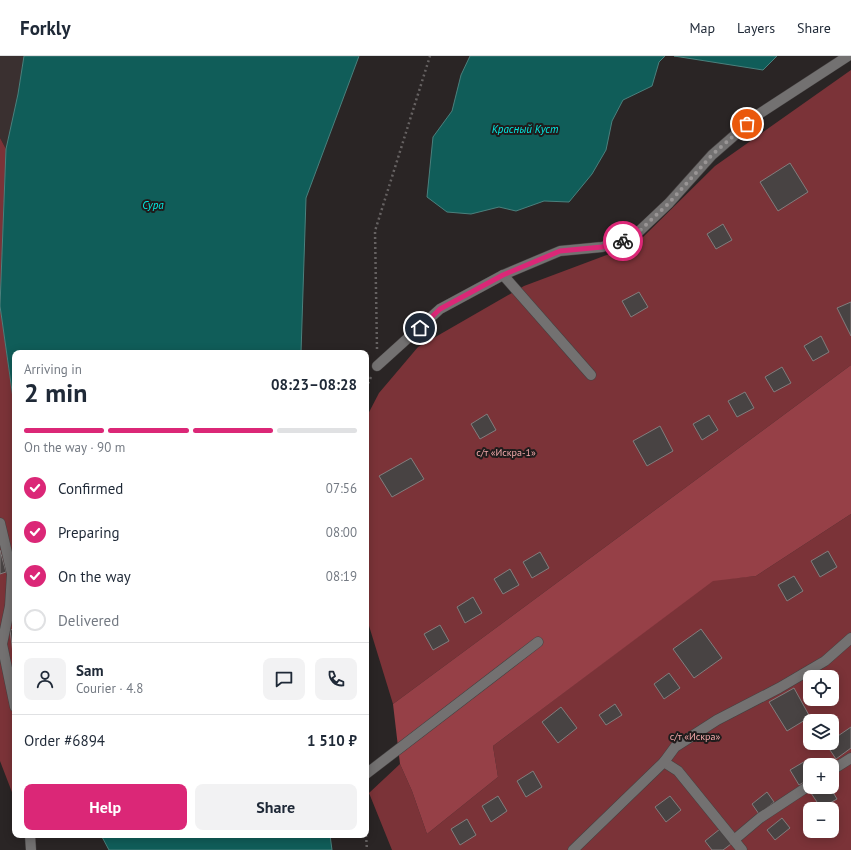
<!DOCTYPE html>
<html lang="en">
<head>
<meta charset="utf-8">
<style>
	body { margin:0; font-family:"PT Sans",sans-serif; background:#f2f2f3; color:#1f2937; height:100vh; display:flex; flex-direction:column; font-size:15px; white-space:nowrap }
	* { box-sizing:border-box; margin:0 }
	p { font-size:13px; color:#747a83 }
	.icon { flex:none; width:22px; height:22px; fill:none; stroke:currentColor; stroke-width:2; stroke-linecap:round; stroke-linejoin:round }
	.map { position:relative; flex:1; overflow:hidden }
	.drawer { position:absolute; left:12px; top:294px; width:357px; height:488px; display:flex; flex-direction:column; background:#fff; border-radius:8px; box-shadow:0 2px 10px #0003 }
	.drawer>* { flex:none }
	.buttons { position:absolute; left:803px; top:614px; display:grid; gap:8px }
	.buttons a { display:grid; place-items:center; width:36px; height:36px; border-radius:8px; background:#fff; box-shadow:0 2px 10px #0003; font-size:20px }
	.pin { position:absolute; display:grid; place-items:center; width:34px; height:34px; color:#fff; margin:-17px; border:2px solid #fff; border-radius:50%; box-shadow:0 1px 4px #0007 }
	.courier { position:absolute; display:grid; place-items:center; width:40px; height:40px; margin:-20px; border:3px solid #db2777; border-radius:50%; background:#fff; color:#222; box-shadow:0 1px 5px #0007 }
	.head em { font-style:normal; font-weight:700 }
	.head div { display:flex; flex-direction:column-reverse }
	.head { display:flex; align-items:center; justify-content:space-between; height:68px; padding:0 12px }
	h1 { font-size:26px; font-weight:700; line-height:30px }
	.bar { display:grid; grid-template-columns:repeat(4,1fr); gap:6px 4px; align-content:center; height:48px; padding:0 12px }
	.bar i { height:5px; border-radius:3px; background:#e0e1e3 }
	.bar .current { background:#db2777 }
	.bar p { grid-column:span 4 }
	.line { display:flex; align-items:center; gap:10px; padding:0 12px; border-top:1px solid #e0e1e3 }
	.line div { flex:1 }
	.round { display:grid; place-items:center; flex:none; width:42px; height:42px; border-radius:8px; background:#f2f2f3 }
	ol { padding:0 12px; list-style:none }
	li { display:flex; align-items:center; gap:12px; height:44px }
	li p { margin-inline-start:auto }
	li .icon { padding:4px; border-radius:50%; background:#db2777; color:#fff; stroke-width:4 }
	li:last-child { color:#747a83 }
	li i { width:22px; height:22px; border:2px solid #e0e1e3; border-radius:50% }
	.action { display:flex; gap:8px; margin-top:auto; padding:8px 12px }
	.action a { flex:1; height:46px; border-radius:8px; background:#db2777; color:#fff; font-size:16px; font-weight:700; line-height:46px; text-align:center }
	.action a+a { background:#f2f2f3; color:#1f2937 }
	header { display:flex; align-items:center; gap:24px; box-sizing:border-box; height:56px; padding:0 20px; background:#fff; border-bottom:1px solid #e0e1e3 }
	header strong { font-size:19px }
	nav { display:flex; gap:22px; margin-inline-start:auto; font-size:14px }
	.map>svg:first-child { display:block }
	.built { fill:#3a3030 }
	.green { fill:#7b3338; fill-rule:evenodd }
	.forest { fill:#964047 }
	.water { fill:#105d59; stroke:#4b807d }
	.building { fill:#484343; stroke:#827d7d }
	.lines { fill:none; stroke-linecap:round; stroke-linejoin:round }
	.minor-casing { stroke:#454141; stroke-width:11 }
	.path { stroke:#666262; stroke-width:2.5; stroke-dasharray:2 3; stroke-linecap:butt }
	.minor { stroke:#737171; stroke-width:10 }
	.done { stroke:#999595; stroke-width:4; stroke-dasharray:0 7.2 }
	.route { stroke:#db2777; stroke-width:5 }
	.labels { text-anchor:middle; dominant-baseline:central; stroke-width:4; stroke-linejoin:round; paint-order:stroke }
	.park-label { font-size:10px; fill:#f3a9ab; stroke:#201c1c }
	.water-label { font-size:11px; font-style:italic; fill:#00eae2; stroke:#201c1c }
</style>
</head>
<body>
<header>
<strong>Forkly</strong>
<nav><a>Map</a><a>Layers</a><a>Share</a></nav>
</header>
<div class="map">
<svg width="851" height="794" viewBox="0 0 851 794">
	<rect width="100%" height="100%" fill="#2a2525"/>
	<path class="built" d="M0 0H24L18 38 6 93 0 82Z"/>
	<g class="green">
		<path d="M851 14V309L393 648 366 560V362L379 337 418 291 524 230 636 188 715 110Z"/>
		<path d="M0 82 6 93 0 250 15 356V744L0 705Z"/>
		<path d="M851 458V794H392L369 737 400 708 412 735 427 778 498 721 493 690 713 524 756 520ZM810 621H832V643H810ZM810 665H832V687H810ZM810 709H832V731H810ZM810 753H832V775H810Z"/>
	</g>
	<path class="forest" d="M851 309V458L756 520 713 525 493 690 498 721 427 778 412 735 400 708 393 648Z"/>
	<g class="water">
		<path d="M24 0H359L306 142 301 297H15V356L0 250 6 93 18 38Z"/>
		<path d="M470 0H665L659 6 652 30 623 44 612 65 606 94 592 118 569 146 544 145 516 155 499 151 471 158 447 156 427 141 433 81 452 55 461 19Z"/>
		<path d="M674 0H777L763 14Z"/>
		<path d="M101 779H330L332 794H109Z"/>
	</g>
	<g class="building">
		<path d="M790 107 808 136 778 155 760 126Z"/>
		<path d="M723 168 732 184 716 193 707 178Z"/>
		<path d="M639 236 648 251 631 261 622 245Z"/>
		<path d="M851 246V280L837 252Z"/>
		<path d="M821 280 829 296 813 305 804 290Z"/>
		<path d="M782 311 791 327 774 336 765 321Z"/>
		<path d="M745 336 754 352 737 361 728 345Z"/>
		<path d="M487 358 496 374 480 383 471 368Z"/>
		<path d="M709 359 718 374 702 384 693 368Z"/>
		<path d="M660 370 673 395 647 410 633 385Z"/>
		<path d="M411 402 424 423 392 441 379 420Z"/>
		<path d="M0 494 6 516 0 518Z"/>
		<path d="M828 495 837 511 820 521 811 505Z"/>
		<path d="M540 496 549 512 532 522 523 506Z"/>
		<path d="M510 513 519 529 503 538 494 523Z"/>
		<path d="M794 520 803 535 787 545 778 529Z"/>
		<path d="M473 541 482 557 465 567 457 551Z"/>
		<path d="M440 569 449 585 433 594 424 578Z"/>
		<path d="M15 573V597H13L10 574Z"/>
		<path d="M701 573 722 602 694 622 673 593Z"/>
		<path d="M669 617 680 632 664 643 654 628Z"/>
		<path d="M794 632 810 661 787 675 769 646Z"/>
		<path d="M615 648 622 659 606 669 599 659Z"/>
		<path d="M561 651 577 672 558 687 542 666Z"/>
		<path d="M851 671V692L836 703 826 688 832 687V684Z"/>
		<path d="M807 704 810 710V723L799 729 790 714Z"/>
		<path d="M533 715 542 731 526 741 517 725Z"/>
		<path d="M821 731H830L837 743 821 752 811 737Z"/>
		<path d="M767 736 774 746 759 758 752 748Z"/>
		<path d="M498 740 507 755 491 766 482 750Z"/>
		<path d="M670 740 681 754 666 766 655 751Z"/>
		<path d="M782 762 790 772 775 784 767 774Z"/>
		<path d="M467 763 476 779 460 789 451 773Z"/>
		<path d="M720 773 731 788 723 794H712L705 785Z"/>
	</g>
	<g class="lines">
		<defs>
			<g id="minor">
				<path d="M503 219 591 319"/>
				<path d="M377 310 440 253 503 219 560 195 602 191 632 182 669 147 712 99 759 58 848 0"/>
				<path d="M0 467 12 518 10 550 2 588 15 651"/>
				<path d="M664 706 678 715 742 794"/>
				<path d="M832 714 851 702"/>
				<path d="M366 718 538 586"/>
				<path d="M30 779 31 794"/>
				<path d="M734 784 760 762 810 729"/>
				<path d="M573 794 664 706 675 691 717 664 779 632 825 605 851 582"/>
			</g>
		</defs>
		<use href="#minor" class="minor-casing"/>
		<g class="path">
			<path d="M377 293 375 175 430 0"/>
			<path d="M366 332 371 321"/>
			<path d="M366 779 367 794"/>
		</g>
		<use href="#minor" class="minor"/>
	</g>
	<g class="lines">
		<path class="done" d="M623 185 632 182 669 147 712 99 747 68"/>
		<path class="route" d="M420 272 440 253 503 219 560 195 602 191 623 185"/>
	</g>
	<g class="labels">
		<g class="park-label">
			<text x="506" y="396">с/т «Искра-1»</text>
			<text x="695" y="680">с/т «Искра»</text>
		</g>
		<g class="water-label">
			<text x="525" y="73">Красный Куст</text>
			<text x="153" y="149">Сура</text>
		</g>
	</g>
</svg>
<div class="buttons">
<a><svg class="icon" aria-label="locate" viewBox="0 0 24 24"><circle cx="12" cy="12" r="6"/><path d="M12 2v4M12 18v4M2 12h4M18 12h4"/></svg></a>
<a><svg class="icon" aria-label="layers" viewBox="0 0 24 24"><path d="M12 4l9 5-9 5-9-5zM3 14l9 5 9-5"/></svg></a>
<a>+</a>
<a>−</a>
</div>
<div class="pin" style="left:747px;top:68px;background:#ea580c"><svg class="icon" aria-label="bag" viewBox="0 0 24 24"><path d="M5 8h14l-1 12H6zM9 8a3 3 0 0 1 6 0"/></svg></div>
<div class="pin" style="left:420px;top:272px;background:#1f2937"><svg class="icon" aria-label="home" viewBox="0 0 24 24"><path d="M3 11l9-7 9 7M6 9v11h12V9"/></svg></div>
<div class="courier" style="left:623px;top:185px"><svg class="icon" aria-label="bike" viewBox="0 0 24 24"><circle cx="6" cy="16" r="4"/><circle cx="18" cy="16" r="4"/><path d="M6 16l4-8h5l3 8M10 8l3 8H6M13 5h3"/></svg></div>
<section class="drawer">
<div class="head"><div><h1>2 min</h1><p>Arriving in</p></div><em>08:23–08:28</em></div>
<div class="bar"><i class="current"></i><i class="current"></i><i class="current"></i><i></i><p>On the way · 90 m</p></div>
<ol>
<li><svg class="icon" aria-label="check" viewBox="0 0 24 24"><path d="M5 12l5 5 9-10"/></svg>Confirmed<p>07:56</p></li>
<li><svg class="icon" aria-label="check" viewBox="0 0 24 24"><path d="M5 12l5 5 9-10"/></svg>Preparing<p>08:00</p></li>
<li><svg class="icon" aria-label="check" viewBox="0 0 24 24"><path d="M5 12l5 5 9-10"/></svg>On the way<p>08:19</p></li>
<li><i></i>Delivered</li>
</ol>
<div class="line" style="height:72px"><a class="round"><svg class="icon" aria-label="person" viewBox="0 0 24 24"><circle cx="12" cy="8" r="4"/><path d="M4 21q1-7 8-7t8 7"/></svg></a><div><b>Sam</b><p>Courier · 4.8</p></div><a class="round"><svg class="icon" aria-label="chat" viewBox="0 0 24 24"><path d="M4 5h16v11H9l-5 4z"/></svg></a><a class="round"><svg class="icon" aria-label="phone" viewBox="0 0 24 24"><path d="M5 4h4l2 5-3 2q2 4 5 5l2-3 5 2v4C11 20 4 13 5 4z"/></svg></a></div>
<div class="line" style="height:52px"><div>Order #6894</div><b>1 510 ₽</b></div>
<div class="action"><a>Help</a><a>Share</a></div>
</section>
</div>
</body>
</html>
